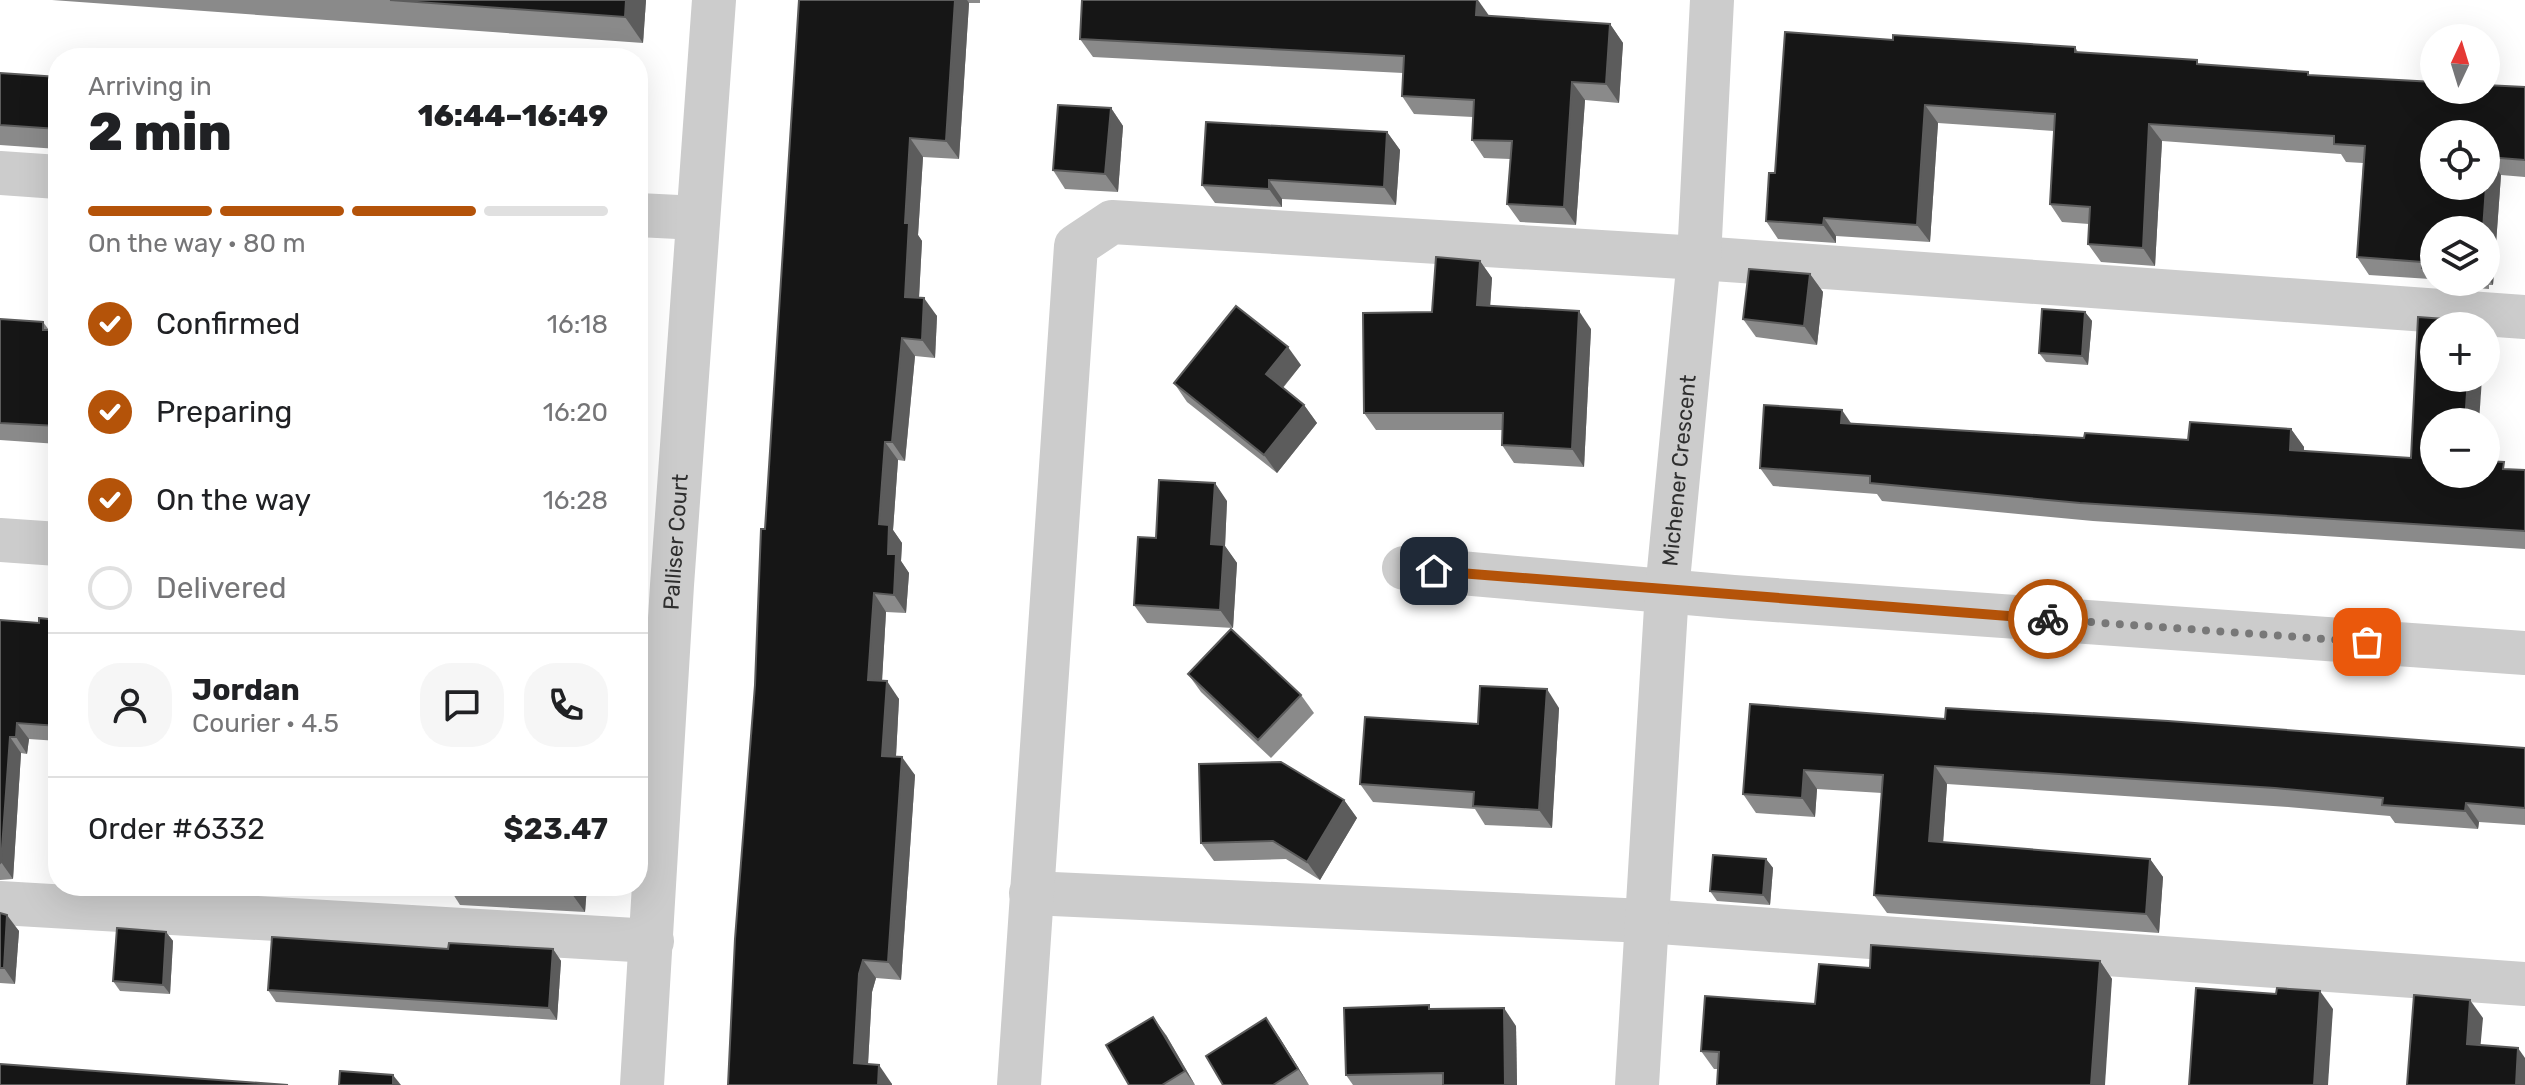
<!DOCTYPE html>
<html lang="en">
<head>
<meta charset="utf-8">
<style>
	body { margin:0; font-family:Rubik,sans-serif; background:#f6f6f6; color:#202124; height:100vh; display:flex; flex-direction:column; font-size:30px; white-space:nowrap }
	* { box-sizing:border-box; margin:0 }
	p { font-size:26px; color:#757577 }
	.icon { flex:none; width:44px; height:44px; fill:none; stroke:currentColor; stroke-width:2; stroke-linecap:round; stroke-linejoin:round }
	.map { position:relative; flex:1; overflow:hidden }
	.side { position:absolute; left:48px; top:48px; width:600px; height:848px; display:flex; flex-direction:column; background:#fff; border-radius:32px; box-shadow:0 8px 32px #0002 }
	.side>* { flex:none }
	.needle { width:52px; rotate:4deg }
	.fabs { position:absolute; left:2420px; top:24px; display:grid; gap:16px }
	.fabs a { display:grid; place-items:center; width:80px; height:80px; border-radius:50%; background:#fff; box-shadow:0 8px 32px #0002; font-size:40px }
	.pin { position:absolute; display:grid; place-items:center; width:68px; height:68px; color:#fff; margin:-34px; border-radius:16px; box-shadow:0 4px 12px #0006 }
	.courier { position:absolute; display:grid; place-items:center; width:80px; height:80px; margin:-40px; border:6px solid #b45309; border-radius:50%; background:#fff; color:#222; box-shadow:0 2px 10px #0007 }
	.head em { font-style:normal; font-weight:800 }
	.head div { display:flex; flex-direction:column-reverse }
	.head { display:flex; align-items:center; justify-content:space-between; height:136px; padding:0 40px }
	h1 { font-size:52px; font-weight:800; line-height:60px }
	.bar { display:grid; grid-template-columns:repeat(4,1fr); gap:12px 8px; align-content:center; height:96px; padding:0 40px }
	.bar i { height:10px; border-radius:6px; background:#e0e0e0 }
	.bar .on { background:#b45309 }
	.bar p { grid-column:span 4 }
	.line { display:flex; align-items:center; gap:20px; padding:0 40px; border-top:2px solid #e0e0e0 }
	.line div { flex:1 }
	.round { display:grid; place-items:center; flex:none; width:84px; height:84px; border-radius:32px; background:#f6f6f6 }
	ol { padding:0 40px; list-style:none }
	li { display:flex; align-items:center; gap:24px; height:88px }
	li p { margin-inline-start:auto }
	li .icon { padding:8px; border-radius:50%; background:#b45309; color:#fff; stroke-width:4 }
	li:last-child { color:#757577 }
	li i { width:44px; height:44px; border:4px solid #e0e0e0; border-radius:50% }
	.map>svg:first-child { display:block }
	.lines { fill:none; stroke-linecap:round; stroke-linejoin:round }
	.minor { stroke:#ccc; stroke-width:44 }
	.wall { fill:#8a8a8a; fill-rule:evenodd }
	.shaded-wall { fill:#5c5c5c }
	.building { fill:#161616; stroke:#5c5c5c; stroke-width:2; fill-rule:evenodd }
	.done { stroke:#787878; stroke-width:8; stroke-dasharray:0 14.4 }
	.route { stroke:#b45309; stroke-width:10 }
	.labels { text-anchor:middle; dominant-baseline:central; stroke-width:8; stroke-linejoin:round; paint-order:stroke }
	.street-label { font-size:22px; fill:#2f2f2f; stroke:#fff }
</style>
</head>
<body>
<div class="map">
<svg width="2525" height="1085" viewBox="0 0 2525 1085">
	<rect width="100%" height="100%" fill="#fff"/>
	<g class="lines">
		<g class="minor">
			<path d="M0 173 58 177"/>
			<path d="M638 215 698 218"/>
			<path d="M0 540 58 544"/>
			<path d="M1404 568 1733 597 2525 653"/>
			<path d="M1031 893 1646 921 2525 984"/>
			<path d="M0 903 652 941"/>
			<path id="s1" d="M642 1085 672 585 714 0"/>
			<path d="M1019 1085 1076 246 1112 222 1699 258 2525 317"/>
			<path id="s2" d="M1637 1085 1667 591 1699 258 1712 0"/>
		</g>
	</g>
	<g class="wall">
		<path d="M52 0H646L643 43Z"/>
		<path d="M799 0H980V3H969L959 159 923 157 918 235 922 241 919 298 937 316 935 358 915 356 905 461 898 460 893 530 902 543 901 561 909 573 906 613 886 612 882 680 899 699 896 756 915 775 901 980 876 978 872 992 868 1064 892 1084 728 1085 755 685Z"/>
		<path d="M1489 16 1610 24 1623 43 1619 103 1585 100 1576 225 1520 222 1507 204 1510 159 1484 158 1472 140 1473 117 1414 114 1402 96 1403 73 1093 57 1080 39Z"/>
		<path d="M1893 40 2075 47 2078 52 2311 75 2525 87V177L2501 175 2493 285H2489V289L2434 285 2430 279 2369 275 2357 257 2363 163 2346 162 2341 154 2162 141 2155 266 2101 262 2088 244 2089 224 2062 222 2050 204 2054 131 1938 123 1930 242 1836 236V243L1778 239 1766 221 1775 173ZM2434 230H2486V282H2434Z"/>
		<path d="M0 73 58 77V149L0 145Z"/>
		<path d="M1111 108 1123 126 1118 192 1065 189 1053 170Z"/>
		<path d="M1387 132 1400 150 1396 205 1282 199V207L1215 203 1202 185Z"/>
		<path d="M1480 261 1492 278 1490 306 1591 329 1584 467 1514 463 1502 445V430H1376L1364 413 1432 312Z"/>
		<path d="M1810 274 1823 292 1817 345 1756 337 1743 319Z"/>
		<path d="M2085 312 2092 321 2088 365 2046 362 2039 353Z"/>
		<path d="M0 319 43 322 49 330H55L58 335V444L0 440Z"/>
		<path d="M1301 365 1283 388 1304 405 1317 423 1277 473 1187 402 1174 383Z"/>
		<path d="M1851 423 2084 438 2188 440 2291 429 2304 447V451L2434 474 2508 469 2525 470V549L2093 521 1882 501 1877 494 1773 486 1760 468Z"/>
		<path d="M1227 501 1225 546 1237 563 1233 628 1147 623 1134 605 1156 538Z"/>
		<path d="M0 620 39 623 58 620V741L29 739 27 754 21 753 13 879 0 880Z"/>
		<path d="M1188 674 1301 695 1314 713 1271 758 1201 692Z"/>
		<path d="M1750 704 1945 719 2525 748V825L2479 822 2478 829 2395 823 2390 816 2288 807 1947 784 1943 842 2150 859 2163 877 2159 933 1887 913 1874 895 1882 793 1817 789 1815 817 1756 813 1743 794Z"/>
		<path d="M1559 708 1552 828 1485 825 1475 809 1373 802 1360 784 1478 724Z"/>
		<path d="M1344 800 1357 818 1320 880 1286 859 1214 861 1201 843Z"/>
		<path d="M1766 859 1773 868 1770 905 1717 901 1710 891Z"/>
		<path d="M244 886H300L299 895 247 890Z"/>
		<path d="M448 886H587L585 912 460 905Z"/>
		<path d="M0 913 19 931 15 984 0 983Z"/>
		<path d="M166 932 173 941 170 994 120 991 113 981Z"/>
		<path d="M448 949H553L561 961 557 1020 276 1002 268 990Z"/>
		<path d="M2100 961 2112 979 1718 1069H1714L1701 1051 1815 1004 1870 968Z"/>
		<path d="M1432 1009 1516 1026 1517 1085H1353L1346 1075Z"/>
		<path d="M1166 1035 1195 1085H1129Z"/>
		<path d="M1279 1037 1309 1085H1223Z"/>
	</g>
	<g class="shaded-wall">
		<path d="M626 0H646L643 43 625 17Z"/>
		<path d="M955 0H967L969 3 959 159 946 141Z"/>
		<path d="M1477 0H1478L1490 17 1476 15Z"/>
		<path d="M1610 24 1623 43 1619 103 1606 84Z"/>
		<path d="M1572 82 1585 100 1576 225 1564 207Z"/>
		<path d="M1925 105 1938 123 1930 242 1917 225Z"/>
		<path d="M1111 108 1123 126 1118 192 1105 174Z"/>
		<path d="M2149 124 2162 141 2155 266 2143 248Z"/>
		<path d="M1387 132 1400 150 1396 205 1384 187Z"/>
		<path d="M910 138 923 157 918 235 922 241 918 315 905 297V223Z"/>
		<path d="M2488 157 2501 175 2493 285 2486 275V230H2483Z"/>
		<path d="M1269 180 1282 199V207L1269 189Z"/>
		<path d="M1824 218 1836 236V243L1823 225Z"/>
		<path d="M1480 261 1492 278 1489 323 1477 305Z"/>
		<path d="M1810 274 1823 292 1817 345 1804 326Z"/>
		<path d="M924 298 937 316 935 358 922 340Z"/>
		<path d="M1579 311 1591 329 1584 467 1572 449Z"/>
		<path d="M2085 312 2092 321 2088 365 2082 356Z"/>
		<path d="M902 338 915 356 905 461 892 442Z"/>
		<path d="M1288 347 1301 365 1279 392 1266 374Z"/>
		<path d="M2468 378H2482L2479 422H2465Z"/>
		<path d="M1304 405 1317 423 1277 473 1264 455Z"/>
		<path d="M1842 410 1855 429 1841 423Z"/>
		<path d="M2291 429 2304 447 2303 468 2290 450Z"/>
		<path d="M885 442 898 460 893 530 902 543 901 561 909 573 906 613 894 595 879 524Z"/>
		<path d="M1215 483 1227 501 1225 546 1237 563 1233 628 1220 610 1211 544Z"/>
		<path d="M874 593 886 612 881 698 868 680Z"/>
		<path d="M887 681 899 699 895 774 882 756Z"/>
		<path d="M1547 689 1559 708 1552 828 1539 810Z"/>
		<path d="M17 723 29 739 27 754 16 737Z"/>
		<path d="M10 737 21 753 13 879 1 862Z"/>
		<path d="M902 757 915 775 901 980 888 962Z"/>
		<path d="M1935 766 1947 784 1942 859 1929 841Z"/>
		<path d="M1804 770 1817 789 1815 817 1802 798Z"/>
		<path d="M1344 800 1357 818 1320 880 1307 862Z"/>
		<path d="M2466 803 2479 822 2478 829 2465 811Z"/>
		<path d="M1766 859 1773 868 1770 905 1763 895Z"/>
		<path d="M2150 859 2163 877 2159 933 2146 914Z"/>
		<path d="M293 886H300L299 895Z"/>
		<path d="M572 886H587L585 912 572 894Z"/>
		<path d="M7 915 19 931 15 984 4 968Z"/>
		<path d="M166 932 173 941 170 994 163 985Z"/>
		<path d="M553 949 561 961 557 1020 549 1008Z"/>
		<path d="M863 960 876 978 872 992 867 1082 854 1063 859 974Z"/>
		<path d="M2100 961 2112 979 2105 1085H2091Z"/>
		<path d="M2320 991 2333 1009 2328 1085H2314Z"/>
		<path d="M2470 1000 2483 1018 2479 1062 2467 1044Z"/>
		<path d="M1504 1008 1516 1026 1517 1085H1505Z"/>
		<path d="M1153 1017 1166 1035 1195 1085 1185 1071Z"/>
		<path d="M1266 1018 1279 1037 1309 1085 1298 1069Z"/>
		<path d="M2518 1048 2525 1058V1085H2516Z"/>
		<path d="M879 1065 892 1084V1085H878Z"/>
		<path d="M393 1075 401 1085H393Z"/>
	</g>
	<g class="building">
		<path d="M390 0H626L625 17Z"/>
		<path d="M799 0H955L946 141 910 138 905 223H909L905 297 924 298 922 340 902 338 892 442H885L879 524 889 525 888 554H896L894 595 874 593 868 680 887 681 882 756 902 757 888 962 863 960 859 974 854 1063 879 1065 878 1085H728L735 939 755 685 761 529H765Z"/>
		<path d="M1082 0H1477L1476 15 1610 24 1606 84 1572 82 1564 207 1507 204 1512 141 1472 140 1474 100 1402 96 1404 56 1080 39Z"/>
		<path d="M1785 32 1893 40V35L2075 47V52L2197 60V64L2308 72V75L2434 82V90H2486V85L2525 87V160L2488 157 2483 230H2434V268H2422V262L2357 257 2365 146 2334 144V136L2149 124 2143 248 2088 244 2090 207 2050 204 2055 114 1925 105 1917 225 1824 218 1823 225 1766 221 1769 173H1775ZM2434 134H2486V186H2434Z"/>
		<path d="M0 73 58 77V129L0 125Z"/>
		<path d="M1058 105 1111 108 1105 174 1053 170Z"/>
		<path d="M1206 122 1387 132 1384 187 1269 180V189L1202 185Z"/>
		<path d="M1436 257 1480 261 1477 305 1579 311 1572 449 1502 445 1503 413H1364L1363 313 1432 312Z"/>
		<path d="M1749 269 1810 274 1804 326 1743 319Z"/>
		<path d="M1236 306 1288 347 1266 374 1304 405 1264 455 1174 383Z"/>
		<path d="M2042 309 2085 312 2082 356 2039 353Z"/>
		<path d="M2418 317 2472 321V326H2434V378H2468L2465 422H2434V474H2486V461L2504 462 2503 469 2525 470V531L2080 503 1870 483V476L1760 468 1764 405 1842 410 1841 423 2084 438 2085 433 2188 440 2190 422 2291 429 2290 450 2411 458Z"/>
		<path d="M0 319 43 322V330H55L54 335H58V426L0 423Z"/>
		<path d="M1159 480 1215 483 1211 544 1224 545 1220 610 1134 605 1138 537 1156 538Z"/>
		<path d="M39 618 58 620V726L17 723 16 737H10L1 862 0 863V620L39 623Z"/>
		<path d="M1231 629 1301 695 1258 740 1188 674Z"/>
		<path d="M1480 686 1547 689 1539 810 1473 806 1474 792 1360 784 1365 717 1478 724Z"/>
		<path d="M1750 704 1945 719 1946 708 2168 721 2525 748V808L2466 803 2465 811 2382 805 2383 798 2275 788 1935 766 1929 841 2150 859 2146 914 1874 895 1883 775 1804 770 1802 798 1743 794Z"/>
		<path d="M1281 762 1344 800 1307 862 1273 841 1201 843 1199 764Z"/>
		<path d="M1713 855 1766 859 1763 895 1710 891Z"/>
		<path d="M448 886H572V894Z"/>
		<path d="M0 913 7 915 4 968H0Z"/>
		<path d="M117 928 166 932 163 985 113 981Z"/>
		<path d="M272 937 448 949 449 943 553 949 549 1008 268 990Z"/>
		<path d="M1871 945 2100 961 2091 1085H1717L1719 1052 1701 1051 1705 996 1815 1004 1819 964 1870 968Z"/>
		<path d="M2196 988 2276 994 2277 988 2320 991 2314 1085H2189Z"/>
		<path d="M2414 995 2470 1000 2467 1044 2518 1048 2516 1085H2407Z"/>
		<path d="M1429 1005V1009L1504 1008 1505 1085H1443V1073L1346 1075 1344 1008Z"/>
		<path d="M1153 1017 1185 1071 1162 1085H1129L1106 1045Z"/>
		<path d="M1266 1018 1298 1069 1273 1085H1223L1206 1056Z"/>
		<path d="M0 1064 288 1085H0Z"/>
		<path d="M340 1071 393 1075V1085H339Z"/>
	</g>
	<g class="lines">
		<path class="done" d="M2048 619 2367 642"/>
		<path class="route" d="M1434 571 2048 619"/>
	</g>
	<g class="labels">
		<g class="street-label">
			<text stroke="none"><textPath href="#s2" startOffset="616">Michener Crescent</textPath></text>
			<text stroke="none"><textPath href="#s1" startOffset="544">Palliser Court</textPath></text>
		</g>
	</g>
</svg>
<div class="fabs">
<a><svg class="needle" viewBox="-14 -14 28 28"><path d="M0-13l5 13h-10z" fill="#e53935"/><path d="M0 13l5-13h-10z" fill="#757577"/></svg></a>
<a><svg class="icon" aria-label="locate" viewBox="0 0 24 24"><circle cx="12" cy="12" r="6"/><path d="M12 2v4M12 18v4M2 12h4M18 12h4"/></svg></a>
<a><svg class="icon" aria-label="layers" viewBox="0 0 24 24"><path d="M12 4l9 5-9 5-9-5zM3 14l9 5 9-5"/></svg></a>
<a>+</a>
<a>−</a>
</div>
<div class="pin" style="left:2367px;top:642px;background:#ea580c"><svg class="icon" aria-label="bag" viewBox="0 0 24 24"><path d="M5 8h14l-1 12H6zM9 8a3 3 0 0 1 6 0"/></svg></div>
<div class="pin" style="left:1434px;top:571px;background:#1f2937"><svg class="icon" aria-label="home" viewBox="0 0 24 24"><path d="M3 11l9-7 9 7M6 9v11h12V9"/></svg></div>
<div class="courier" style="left:2048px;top:619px"><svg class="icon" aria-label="bike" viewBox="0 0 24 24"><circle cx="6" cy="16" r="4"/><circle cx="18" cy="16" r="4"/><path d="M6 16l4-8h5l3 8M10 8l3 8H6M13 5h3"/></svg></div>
<section class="side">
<div class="head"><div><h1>2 min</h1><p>Arriving in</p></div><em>16:44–16:49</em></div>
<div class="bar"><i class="on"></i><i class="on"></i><i class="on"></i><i></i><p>On the way · 80 m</p></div>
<ol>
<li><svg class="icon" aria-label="check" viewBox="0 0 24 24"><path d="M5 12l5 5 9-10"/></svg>Confirmed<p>16:18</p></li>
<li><svg class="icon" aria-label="check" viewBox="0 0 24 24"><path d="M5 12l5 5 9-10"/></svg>Preparing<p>16:20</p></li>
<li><svg class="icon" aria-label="check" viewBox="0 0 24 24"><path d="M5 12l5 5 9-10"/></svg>On the way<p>16:28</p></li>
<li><i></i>Delivered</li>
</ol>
<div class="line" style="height:144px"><a class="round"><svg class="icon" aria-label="person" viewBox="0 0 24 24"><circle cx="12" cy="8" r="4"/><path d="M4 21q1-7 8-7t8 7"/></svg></a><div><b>Jordan</b><p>Courier · 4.5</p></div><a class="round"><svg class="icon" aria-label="chat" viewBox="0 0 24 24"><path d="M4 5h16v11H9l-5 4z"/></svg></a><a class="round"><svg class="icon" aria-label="phone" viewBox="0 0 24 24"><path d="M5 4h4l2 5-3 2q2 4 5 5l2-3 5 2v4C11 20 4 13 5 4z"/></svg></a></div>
<div class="line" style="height:104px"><div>Order #6332</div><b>$23.47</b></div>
</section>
</div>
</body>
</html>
